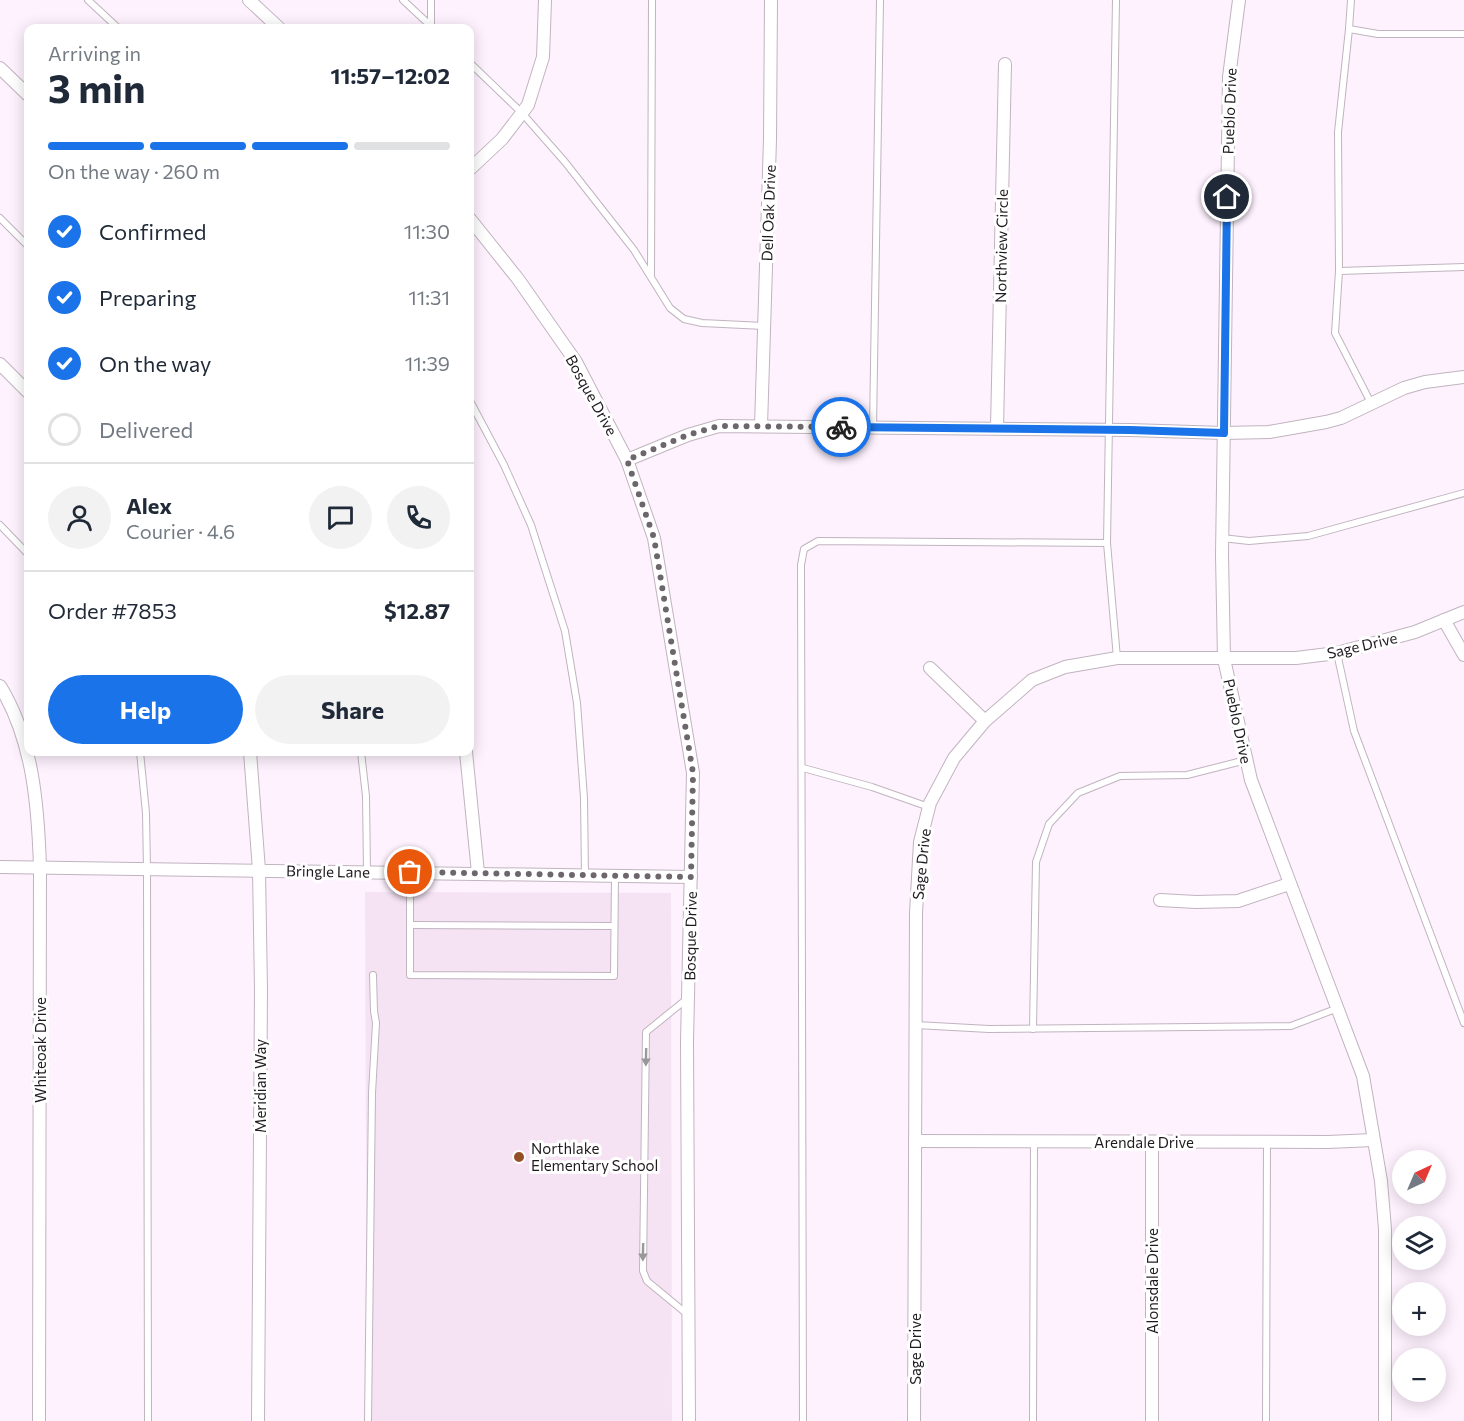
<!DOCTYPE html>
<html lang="en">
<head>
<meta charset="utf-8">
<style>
	body { margin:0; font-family:Commissioner,sans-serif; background:#f2f2f3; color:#1f2937; height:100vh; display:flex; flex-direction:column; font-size:22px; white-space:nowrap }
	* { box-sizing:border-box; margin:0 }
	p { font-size:20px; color:#747a83 }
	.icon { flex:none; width:33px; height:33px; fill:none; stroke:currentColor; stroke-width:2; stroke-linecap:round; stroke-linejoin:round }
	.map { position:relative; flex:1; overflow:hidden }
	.panel { position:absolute; left:24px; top:24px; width:450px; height:732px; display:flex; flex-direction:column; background:#fff; border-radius:12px; box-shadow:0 3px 15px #0003 }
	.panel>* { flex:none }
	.needle { width:39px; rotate:44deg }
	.tools { position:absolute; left:1392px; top:1150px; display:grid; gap:12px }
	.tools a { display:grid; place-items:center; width:54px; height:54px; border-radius:50%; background:#fff; box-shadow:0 3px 15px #0003; font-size:30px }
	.pin { position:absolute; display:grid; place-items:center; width:51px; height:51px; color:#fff; margin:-26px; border:3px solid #fff; border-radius:50%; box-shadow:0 2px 6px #0007 }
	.courier { position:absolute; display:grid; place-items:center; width:60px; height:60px; margin:-30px; border:4px solid #1a73e8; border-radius:50%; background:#fff; color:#222; box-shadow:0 2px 8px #0007 }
	.headline em { font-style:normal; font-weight:700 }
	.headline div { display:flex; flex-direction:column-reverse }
	.headline { display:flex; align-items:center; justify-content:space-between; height:102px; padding:0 24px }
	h1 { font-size:39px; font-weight:700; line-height:45px }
	.bar { display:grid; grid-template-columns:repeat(4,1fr); gap:9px 6px; align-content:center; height:72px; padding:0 24px }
	.bar i { height:8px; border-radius:4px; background:#e0e1e3 }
	.bar .current { background:#1a73e8 }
	.bar p { grid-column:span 4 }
	.line { display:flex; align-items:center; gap:15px; padding:0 24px; border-top:2px solid #e0e1e3 }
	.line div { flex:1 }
	.round { display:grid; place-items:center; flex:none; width:63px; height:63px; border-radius:32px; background:#f2f2f3 }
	ol { padding:0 24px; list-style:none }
	li { display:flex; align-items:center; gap:18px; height:66px }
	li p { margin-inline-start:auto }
	li .icon { padding:6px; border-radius:50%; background:#1a73e8; color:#fff; stroke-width:4 }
	li:last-child { color:#747a83 }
	li i { width:33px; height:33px; border:3px solid #e0e1e3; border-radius:50% }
	.button { display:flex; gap:12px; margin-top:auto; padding:12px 24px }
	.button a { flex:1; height:69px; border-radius:36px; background:#1a73e8; color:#fff; font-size:24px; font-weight:700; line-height:69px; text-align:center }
	.button a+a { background:#f2f2f3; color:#1f2937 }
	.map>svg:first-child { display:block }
	.built { fill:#f5e3f4 }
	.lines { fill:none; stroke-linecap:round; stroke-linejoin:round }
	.lane-casing { stroke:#c0b4bf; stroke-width:8 }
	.street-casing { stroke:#c0b4bf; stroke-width:14 }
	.lane { stroke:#fff; stroke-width:6 }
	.street { stroke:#fff; stroke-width:12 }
	.oneway { fill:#9a989a }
	.done { stroke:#6d666d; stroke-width:6; stroke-dasharray:0 10.8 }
	.route { stroke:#1a73e8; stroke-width:8 }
	.poi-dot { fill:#954f27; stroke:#fff; stroke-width:2 }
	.labels { text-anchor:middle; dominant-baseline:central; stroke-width:6; stroke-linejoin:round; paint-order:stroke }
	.street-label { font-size:15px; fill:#1f1a1f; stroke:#fff }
	.poi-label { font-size:15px; fill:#1f1a1f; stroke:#fff; text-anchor:start }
</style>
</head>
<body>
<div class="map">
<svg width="1464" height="1421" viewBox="0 0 1464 1421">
	<rect width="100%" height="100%" fill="#fef2fe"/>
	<path class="built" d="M365 892 671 893 672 1421H367Z"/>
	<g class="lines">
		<defs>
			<g id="lane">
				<path d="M88 0 118 28"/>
				<path d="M403 0 433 28"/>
				<path d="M1116 0 1107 543 1117 658"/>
				<path d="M1351 0 1349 29 1378 34H1464"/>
				<path d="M431 26V0"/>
				<path d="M1349 29 1338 132 1339 271 1335 333 1371 403"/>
				<path d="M470 63 522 113 565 162 634 250 670 308 684 319 702 323 764 326"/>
				<path d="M0 218 28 246"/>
				<path d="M1339 271 1464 267"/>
				<path d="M651 275 652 0"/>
				<path d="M470 401 504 465 531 525 565 631 577 703 584 798 585 876"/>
				<path d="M873 427 880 0"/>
				<path d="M0 525 28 554"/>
				<path d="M1222 538 1249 541 1308 536 1464 493"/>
				<path d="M1337 653 1354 731 1464 1023"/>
				<path d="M140 752 146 813 147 869 148 1421"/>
				<path d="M361 752 366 796 367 871"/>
				<path d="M803 768 872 787 929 807"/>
				<path d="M410 873V975L614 976 615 876"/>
				<path d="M410 925 614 926"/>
				<path d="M916 1025 989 1029 1291 1026 1338 1008"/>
				<path d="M1033 1029 1036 862 1049 824 1078 793 1120 776 1187 775 1246 760"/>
				<path d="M687 1314 647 1281 643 1271 646 1032 688 998"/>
				<path d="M368 1421 372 1093 376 1023 374 1011 373 975"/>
				<path d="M803 1421 801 565 804 549 818 541 1107 543"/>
				<path d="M1033 1421 1034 1142"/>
				<path d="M1266 1421 1267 1142"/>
			</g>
			<g id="street">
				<path d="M249 0 279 28"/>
				<path d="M1239 0 1229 77 1222 555 1224 659 1251 780 1363 1076 1381 1181 1385 1229V1421"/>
				<path d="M0 68 28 95"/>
				<path d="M470 169 502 139 528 105 543 57 545 0"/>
				<path d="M470 219 518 279 576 362 627 460 654 538 693 773 687 1042 689 1421"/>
				<path d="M0 364 28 392"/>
				<path d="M761 426 770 139 771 0"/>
				<path d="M997 428 1005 64"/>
				<path d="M627 460 688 435 719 426 1130 430 1224 433 1269 432 1326 422 1341 418 1404 388 1425 382 1464 377"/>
				<path d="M1444 620 1464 655"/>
				<path d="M930 668 985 721"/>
				<path d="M0 686C33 740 38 805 40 867L39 1421"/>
				<path d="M250 752 259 870 261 990 258 1421"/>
				<path d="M466 752 478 873"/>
				<path d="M0 867 691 877"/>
				<path d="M1160 900 1196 902 1238 901 1289 884"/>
				<path d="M915 1141 1328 1142 1373 1140"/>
				<path d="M1152 1142V1421"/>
				<path d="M914 1421 916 913 920 842 930 803 954 758 985 721 1032 680 1065 667 1117 658H1296L1337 653 1415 632 1464 612"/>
			</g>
		</defs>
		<use href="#lane" class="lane-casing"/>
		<use href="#street" class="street-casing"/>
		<use href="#lane" class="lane"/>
		<use href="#street" class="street"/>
	</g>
	<defs><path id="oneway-solid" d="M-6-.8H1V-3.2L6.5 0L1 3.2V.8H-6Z" transform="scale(1.5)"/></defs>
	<g class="oneway">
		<use href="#oneway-solid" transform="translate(646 1057) rotate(91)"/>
		<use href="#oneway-solid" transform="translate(643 1252) rotate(91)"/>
	</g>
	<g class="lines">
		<path class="done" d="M410 872 691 877 693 773 654 538 627 460 688 435 719 426 841 427"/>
		<path class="route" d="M841 427 1130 430 1224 433 1227 197"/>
	</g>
	<circle class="poi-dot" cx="519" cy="1157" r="6"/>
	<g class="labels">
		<g class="street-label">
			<text transform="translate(1229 111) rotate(-88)">Pueblo Drive</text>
			<text transform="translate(768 213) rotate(-88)">Dell Oak Drive</text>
			<text transform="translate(1001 246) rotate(-89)">Northview Circle</text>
			<text transform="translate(592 395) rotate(61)">Bosque Drive</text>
			<text transform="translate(1362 645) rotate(-13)">Sage Drive</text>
			<text transform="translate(1238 721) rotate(78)">Pueblo Drive</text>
			<text transform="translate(921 864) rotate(-84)">Sage Drive</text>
			<text transform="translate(328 871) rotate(1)">Bringle Lane</text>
			<text transform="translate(690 936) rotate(-89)">Bosque Drive</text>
			<text transform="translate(40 1050) rotate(-90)">Whiteoak Drive</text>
			<text transform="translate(260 1086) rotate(-90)">Meridian Way</text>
			<text x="1144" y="1142">Arendale Drive</text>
			<text transform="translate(1152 1281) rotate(-90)">Alonsdale Drive</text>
			<text transform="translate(915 1349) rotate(-90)">Sage Drive</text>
		</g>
		<g class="poi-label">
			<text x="531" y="1148">Northlake<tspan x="531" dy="17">Elementary School</tspan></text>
		</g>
	</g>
</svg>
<div class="tools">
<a><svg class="needle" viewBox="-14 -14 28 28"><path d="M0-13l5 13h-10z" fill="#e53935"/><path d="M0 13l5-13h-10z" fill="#747a83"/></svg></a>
<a><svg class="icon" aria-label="layers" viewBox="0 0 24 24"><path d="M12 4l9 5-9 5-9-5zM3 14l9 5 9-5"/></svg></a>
<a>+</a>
<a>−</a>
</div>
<div class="pin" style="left:410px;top:872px;background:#ea580c"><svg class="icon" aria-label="bag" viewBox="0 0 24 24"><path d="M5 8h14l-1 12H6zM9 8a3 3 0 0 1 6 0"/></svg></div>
<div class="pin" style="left:1227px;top:197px;background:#1f2937"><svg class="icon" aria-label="home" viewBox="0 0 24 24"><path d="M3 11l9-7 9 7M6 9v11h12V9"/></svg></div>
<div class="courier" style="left:841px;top:427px"><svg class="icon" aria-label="bike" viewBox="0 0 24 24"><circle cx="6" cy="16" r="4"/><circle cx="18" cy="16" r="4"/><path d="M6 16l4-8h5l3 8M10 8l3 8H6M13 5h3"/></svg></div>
<section class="panel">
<div class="headline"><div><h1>3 min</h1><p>Arriving in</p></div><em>11:57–12:02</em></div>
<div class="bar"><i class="current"></i><i class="current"></i><i class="current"></i><i></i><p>On the way · 260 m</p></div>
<ol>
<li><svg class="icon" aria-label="check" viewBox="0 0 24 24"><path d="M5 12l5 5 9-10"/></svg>Confirmed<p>11:30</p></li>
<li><svg class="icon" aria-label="check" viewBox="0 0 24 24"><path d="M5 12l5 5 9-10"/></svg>Preparing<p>11:31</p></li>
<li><svg class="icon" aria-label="check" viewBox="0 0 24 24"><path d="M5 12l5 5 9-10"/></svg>On the way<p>11:39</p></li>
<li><i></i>Delivered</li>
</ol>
<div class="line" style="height:108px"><a class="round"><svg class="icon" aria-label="person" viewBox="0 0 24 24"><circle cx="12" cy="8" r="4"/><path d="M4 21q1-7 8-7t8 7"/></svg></a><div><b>Alex</b><p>Courier · 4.6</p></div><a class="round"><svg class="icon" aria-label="chat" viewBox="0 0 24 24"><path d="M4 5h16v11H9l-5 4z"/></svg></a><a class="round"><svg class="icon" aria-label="phone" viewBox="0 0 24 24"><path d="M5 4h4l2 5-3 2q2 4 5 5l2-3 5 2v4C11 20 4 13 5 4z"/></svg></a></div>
<div class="line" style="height:78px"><div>Order #7853</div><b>$12.87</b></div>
<div class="button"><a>Help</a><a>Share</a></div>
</section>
</div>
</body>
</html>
